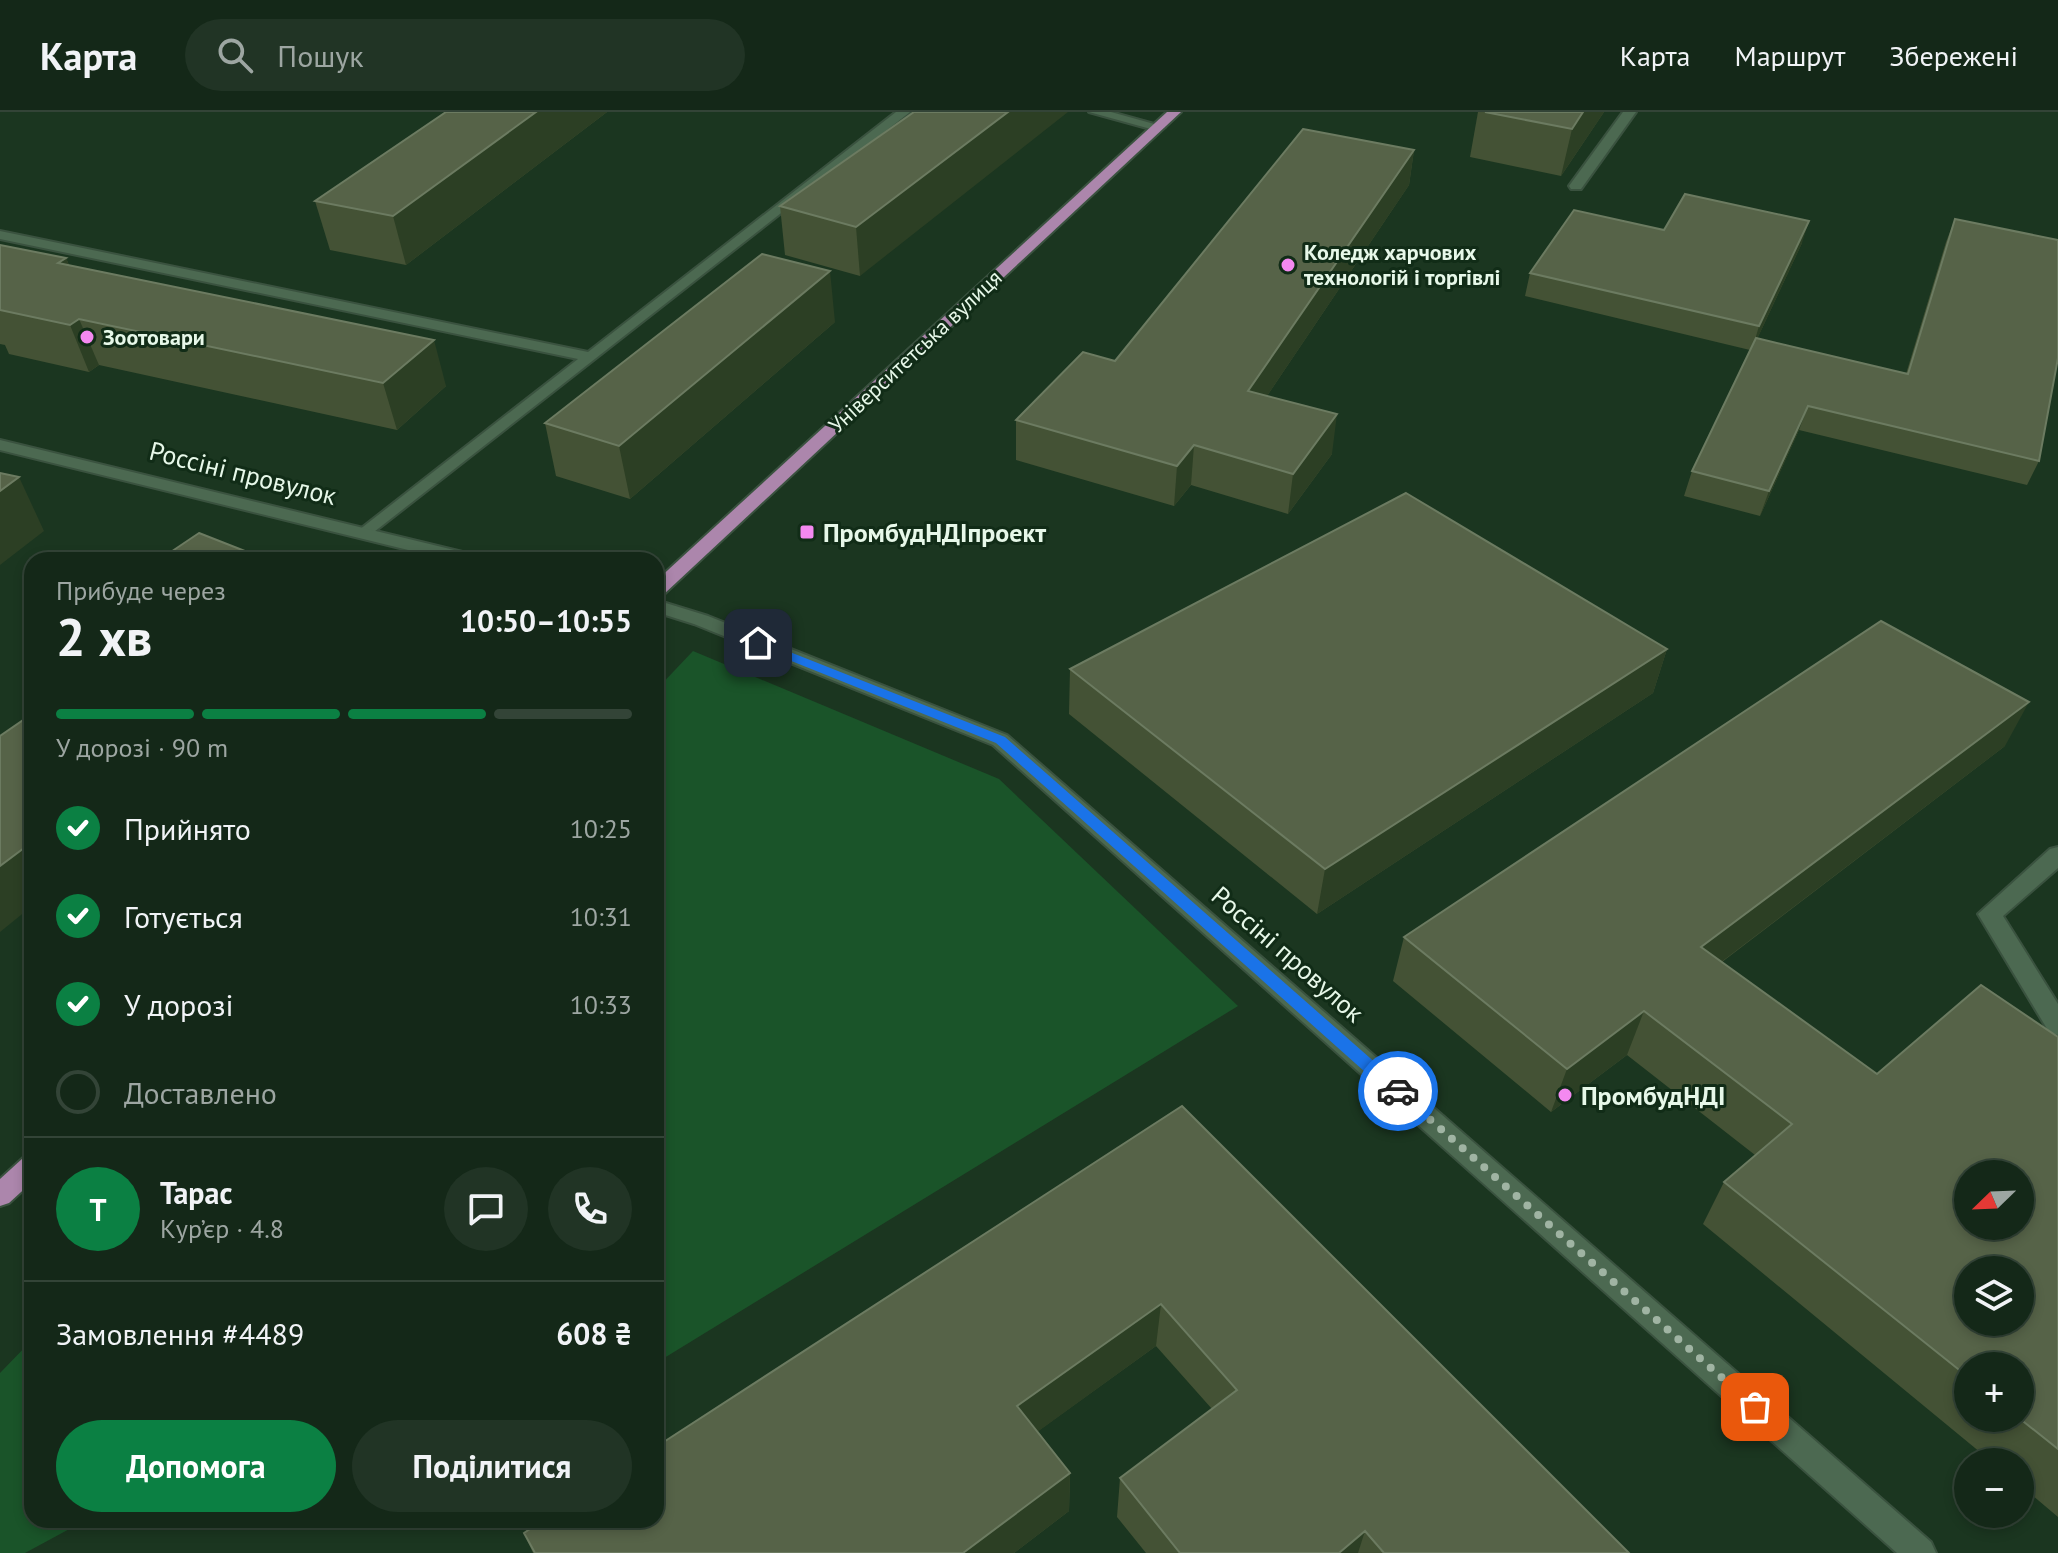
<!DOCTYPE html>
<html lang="uk">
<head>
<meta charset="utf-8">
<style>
	body { margin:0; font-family:"PT Sans",sans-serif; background:#213425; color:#f1f3f6; height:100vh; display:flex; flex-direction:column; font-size:30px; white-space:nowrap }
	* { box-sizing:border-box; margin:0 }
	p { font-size:26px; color:#9da6a2 }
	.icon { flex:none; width:44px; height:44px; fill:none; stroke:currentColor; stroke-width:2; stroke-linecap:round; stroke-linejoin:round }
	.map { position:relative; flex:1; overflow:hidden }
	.drawer { position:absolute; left:24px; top:440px; width:640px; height:976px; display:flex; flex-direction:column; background:#142818; border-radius:24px; box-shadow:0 4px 12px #0003,0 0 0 2px #334437 }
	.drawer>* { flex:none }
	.needle { width:52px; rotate:247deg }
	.tools { position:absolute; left:1954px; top:1048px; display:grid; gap:16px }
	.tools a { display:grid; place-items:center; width:80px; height:80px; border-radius:50%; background:#142818; box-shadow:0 4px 12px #0003,0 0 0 2px #334437; font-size:40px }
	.pin { position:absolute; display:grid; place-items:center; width:68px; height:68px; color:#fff; margin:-34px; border-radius:16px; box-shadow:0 4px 12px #0006 }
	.courier { position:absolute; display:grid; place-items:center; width:80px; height:80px; margin:-40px; border:6px solid #1a73e8; border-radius:50%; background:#fff; color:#222; box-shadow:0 2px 10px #0007 }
	.overview em { font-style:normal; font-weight:700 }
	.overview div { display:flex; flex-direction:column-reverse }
	.overview { display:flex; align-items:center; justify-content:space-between; height:136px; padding:0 32px }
	h1 { font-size:52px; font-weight:700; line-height:60px }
	.bar { display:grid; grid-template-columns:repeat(4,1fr); gap:12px 8px; align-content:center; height:96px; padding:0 32px }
	.bar i { height:10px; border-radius:6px; background:#334437 }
	.bar .current { background:#0b8043 }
	.bar p { grid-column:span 4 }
	.line { display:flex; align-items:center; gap:20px; padding:0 32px; border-top:2px solid #334437 }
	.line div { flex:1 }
	.round { display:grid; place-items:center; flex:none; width:84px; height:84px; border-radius:42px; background:#213425 }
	ol { padding:0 32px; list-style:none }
	li { display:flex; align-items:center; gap:24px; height:88px }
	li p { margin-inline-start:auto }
	li .icon { padding:8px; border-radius:50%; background:#0b8043; color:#fff; stroke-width:4 }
	li:last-child { color:#9da6a2 }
	li i { width:44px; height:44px; border:4px solid #334437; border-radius:50% }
	.primary-button { display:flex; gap:16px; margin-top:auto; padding:16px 32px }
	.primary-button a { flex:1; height:92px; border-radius:48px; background:#0b8043; color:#fff; font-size:32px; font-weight:700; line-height:92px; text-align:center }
	.primary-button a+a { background:#213425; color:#f1f3f6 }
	header { display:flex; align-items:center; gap:48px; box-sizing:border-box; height:112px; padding:0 40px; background:#142818; border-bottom:2px solid #334437 }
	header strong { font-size:38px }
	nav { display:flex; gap:44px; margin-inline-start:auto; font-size:28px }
	.search { width:560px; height:72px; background:#213425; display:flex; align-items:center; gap:20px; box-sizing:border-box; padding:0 28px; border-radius:44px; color:#9da6a2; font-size:30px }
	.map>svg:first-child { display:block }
	.green { fill:#1a5429 }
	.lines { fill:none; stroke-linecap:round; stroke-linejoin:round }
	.service-casing { stroke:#3a523f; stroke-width:4 }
	.minor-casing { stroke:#3a523f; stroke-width:4 }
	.tertiary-casing { stroke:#3a523f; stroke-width:4 }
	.primary-casing { stroke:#3a523f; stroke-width:4 }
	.service { fill:#4c6951; fill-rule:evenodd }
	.minor { fill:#4c6951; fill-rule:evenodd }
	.tertiary { fill:#4c6951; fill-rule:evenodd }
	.primary { fill:#ac86ac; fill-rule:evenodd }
	.wall { fill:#445235; fill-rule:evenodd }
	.shaded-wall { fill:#2c3f24 }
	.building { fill:#566348; stroke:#6c7b61; stroke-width:2; fill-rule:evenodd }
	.route { fill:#1a73e8 }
	.done { stroke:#a0b4a3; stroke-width:8; stroke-dasharray:0 14.4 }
	.poi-dot { fill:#f489f0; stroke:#112c17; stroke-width:3 }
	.labels { text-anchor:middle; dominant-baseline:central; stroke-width:6; stroke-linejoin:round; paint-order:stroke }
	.far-poi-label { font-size:22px; font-weight:bold; fill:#e7f8e9; stroke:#112c17; text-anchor:start }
	.far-street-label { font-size:22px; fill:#e7f8e9; stroke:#112c17 }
	.street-label { font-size:26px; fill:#e7f8e9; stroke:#112c17 }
	.poi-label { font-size:26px; font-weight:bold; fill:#e7f8e9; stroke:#112c17; text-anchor:start }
</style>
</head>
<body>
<header>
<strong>Карта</strong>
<div class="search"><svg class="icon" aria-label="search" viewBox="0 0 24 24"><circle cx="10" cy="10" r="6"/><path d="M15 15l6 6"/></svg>Пошук</div>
<nav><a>Карта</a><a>Маршрут</a><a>Збережені</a></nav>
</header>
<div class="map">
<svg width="2058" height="1441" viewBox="0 0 2058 1441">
	<rect width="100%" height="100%" fill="#1b3620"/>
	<g class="green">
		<path d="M693 539 999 667 1238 894 656 1251V578Z"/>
		<path d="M32 1228V1408H86L25 1441H0V1261Z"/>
	</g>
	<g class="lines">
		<defs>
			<g id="service">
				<path d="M896 0H910L365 427 356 422 359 418 578 247 0 127V119L588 240Z"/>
				<path d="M1089 0H1111L1165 15 1158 19Z"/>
				<path d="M1623 0H1636L1581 77H1571L1569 74Z"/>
				<path d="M2058 735V756L2003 804 2058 892V923L2049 920 1978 802 2050 737Z"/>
			</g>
			<path id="minor" d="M656 488 708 504 1007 623 1931 1430 1936 1441H1897L993 633 694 512 656 500Z"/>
			<path id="tertiary" d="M0 328 479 444 481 448H449L0 338Z"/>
			<g id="primary">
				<path d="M1167 0H1181L663 483 656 485V469Z"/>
				<path d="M32 1043V1070L9 1091 0 1094V1067L23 1046Z"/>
			</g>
		</defs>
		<use href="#service" class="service-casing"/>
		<use href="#minor" class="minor-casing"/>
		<use href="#tertiary" class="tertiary-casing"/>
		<use href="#primary" class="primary-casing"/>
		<use href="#service" class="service"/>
		<use href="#minor" class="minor"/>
		<use href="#tertiary" class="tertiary"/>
		<use href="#primary" class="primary"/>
	</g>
	<g class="wall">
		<path d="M446 0H607L406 153 330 138 315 89Z"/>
		<path d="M914 0 860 164 785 143 780 94Z"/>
		<path d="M1478 0H1604L1561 64 1470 45Z"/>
		<path d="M1414 38 1409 73 1267 284 1332 342 1288 402 1191 373 1174 394 1016 348V308L1115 249Z"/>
		<path d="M1955 107 2039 349 2027 373 1799 318 1760 404 1684 384 1692 359 1750 238 1525 184 1530 161 1664 118 1802 131 1757 227 1906 262 1946 130Z"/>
		<path d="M0 133 66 146 69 153 446 274 397 318 99 253 89 260 9 242 5 233 0 232Z"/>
		<path d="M835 210 630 387 556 364 545 311Z"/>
		<path d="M1667 537 1653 581 1317 802 1069 602 1070 557Z"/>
		<path d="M2005 634 1722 850 1877 962 2058 925V1405L2020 1373V1350H1992L1703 1112 1724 1070 1755 1043 1627 943 1551 1000 1393 869 1404 825ZM1968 1254 2020 1306H1968Z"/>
		<path d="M1182 994 1629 1441H1146L1117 1405 1120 1366 1212 1297 1156 1234 1038 1319 1070 1361 1069 1399 1014 1441H533L524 1421Z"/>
	</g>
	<g class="shaded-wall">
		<path d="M536 0H607L406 153 393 104Z"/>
		<path d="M1008 0H1068L860 164 856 115Z"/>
		<path d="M1583 0H1604L1561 64 1572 17Z"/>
		<path d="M1414 38 1409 73 1244 318 1248 279Z"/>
		<path d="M1809 109 1802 131 1752 238 1759 214Z"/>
		<path d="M66 146 85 192 58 151Z"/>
		<path d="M830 159 835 210 630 387 619 334Z"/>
		<path d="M79 207 99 253 89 260 70 213Z"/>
		<path d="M434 228 446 274 397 318 383 271Z"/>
		<path d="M1808 294 1799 318 1760 404 1769 379Z"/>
		<path d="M1337 302 1332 342 1288 402 1293 362Z"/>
		<path d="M1194 333 1191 373 1174 394 1177 354Z"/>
		<path d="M19 365 44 419 0 453V379Z"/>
		<path d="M1667 537 1653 581 1317 802 1325 757Z"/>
		<path d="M2029 590 2005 634 1683 879 1701 835Z"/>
		<path d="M32 730V794L0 820V754Z"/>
		<path d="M1644 899 1627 943 1551 1000 1567 957Z"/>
		<path d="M1161 1192 1156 1234 1018 1334 1017 1294Z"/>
		<path d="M1070 1361 1069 1399 1014 1441H963Z"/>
		<path d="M1365 1419 1358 1441H1339Z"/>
	</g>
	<g class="building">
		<path d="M446 0H536L393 104 315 89Z"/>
		<path d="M914 0H1008L856 115 780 94Z"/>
		<path d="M1485 0H1583L1572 17Z"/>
		<path d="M1303 17 1414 38 1248 279 1337 302 1293 362 1194 333 1177 354 1016 308 1083 240 1115 249Z"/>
		<path d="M1685 82 1809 109 1759 214 1530 161 1574 98 1664 118Z"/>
		<path d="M1955 107 2058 128V246L2039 349 1808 294 1769 379 1692 359 1756 226 1908 262Z"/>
		<path d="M0 133 66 146 58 151 434 228 383 271 79 207 70 213 0 198Z"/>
		<path d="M762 142 830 159 619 334 545 311Z"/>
		<path d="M0 361 19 365 0 379Z"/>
		<path d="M1406 381 1667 537 1325 757 1070 557Z"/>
		<path d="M199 421 268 448H159Z"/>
		<path d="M1881 509 2029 590 1701 835 1877 962 1981 873 2058 925V1337L2019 1306 2020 1254H1968V1265L1724 1070 1792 1012 1644 899 1567 957 1404 825ZM1968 1062H2020V1114H1968ZM1968 1158H2020V1210H1968Z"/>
		<path d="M32 602V730L0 754V624Z"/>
		<path d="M1182 994 1629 1441H1384L1365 1419 1339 1441H1180L1120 1366 1237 1278 1161 1192 1017 1294 1070 1361 963 1441H535L524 1421 543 1408H656V1335Z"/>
	</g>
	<path class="route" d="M754 529H762L1005 625 1403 975V984H1392L996 631 754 534Z"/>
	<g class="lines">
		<path class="done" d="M1398 979 1755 1295"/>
	</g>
	<g class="poi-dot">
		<circle cx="1288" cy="153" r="8"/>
		<circle cx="87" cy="225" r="8"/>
		<rect x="799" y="412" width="16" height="16" rx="4"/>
		<circle cx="1565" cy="983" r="8"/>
	</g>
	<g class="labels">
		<g class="far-poi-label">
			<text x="1304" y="140">Коледж харчових<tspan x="1304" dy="25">технологій і торгівлі</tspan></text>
			<text x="103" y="225">Зоотовари</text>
		</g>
		<g class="far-street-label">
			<text transform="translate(915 239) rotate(-43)">Університетська вулиця</text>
		</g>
		<g class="street-label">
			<text transform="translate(243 361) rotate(14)">Россіні провулок</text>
			<text transform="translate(1288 842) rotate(41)">Россіні провулок</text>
		</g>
		<g class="poi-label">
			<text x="823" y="420">ПромбудНДІпроект</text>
			<text x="1581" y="983">ПромбудНДІ</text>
		</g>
	</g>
</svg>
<div class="tools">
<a><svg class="needle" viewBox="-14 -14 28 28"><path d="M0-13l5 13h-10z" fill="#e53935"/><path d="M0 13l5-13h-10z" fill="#9da6a2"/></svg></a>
<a><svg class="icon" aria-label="layers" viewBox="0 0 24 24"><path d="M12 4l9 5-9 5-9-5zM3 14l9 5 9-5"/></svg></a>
<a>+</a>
<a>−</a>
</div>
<div class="pin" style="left:1755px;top:1295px;background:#ea580c"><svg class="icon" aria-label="bag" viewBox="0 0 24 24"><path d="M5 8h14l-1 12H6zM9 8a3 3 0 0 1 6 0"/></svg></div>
<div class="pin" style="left:758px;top:531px;background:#1f2937"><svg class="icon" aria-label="home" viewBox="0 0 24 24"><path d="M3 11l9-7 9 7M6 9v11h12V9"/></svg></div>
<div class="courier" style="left:1398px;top:979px"><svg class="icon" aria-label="car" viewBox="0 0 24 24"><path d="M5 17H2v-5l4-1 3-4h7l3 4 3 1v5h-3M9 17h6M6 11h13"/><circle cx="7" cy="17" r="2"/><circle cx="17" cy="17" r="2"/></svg></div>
<section class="drawer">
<div class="overview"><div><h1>2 хв</h1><p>Прибуде через</p></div><em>10:50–10:55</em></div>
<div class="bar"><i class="current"></i><i class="current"></i><i class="current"></i><i></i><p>У дорозі · 90 m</p></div>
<ol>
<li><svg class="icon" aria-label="check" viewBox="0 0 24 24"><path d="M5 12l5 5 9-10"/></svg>Прийнято<p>10:25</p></li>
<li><svg class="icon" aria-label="check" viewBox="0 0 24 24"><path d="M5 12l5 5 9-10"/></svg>Готується<p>10:31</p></li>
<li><svg class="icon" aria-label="check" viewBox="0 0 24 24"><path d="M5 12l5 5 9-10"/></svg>У дорозі<p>10:33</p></li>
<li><i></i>Доставлено</li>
</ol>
<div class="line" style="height:144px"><b class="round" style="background:#0b8043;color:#fff">Т</b><div><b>Тарас</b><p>Кур’єр · 4.8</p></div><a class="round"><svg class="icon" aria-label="chat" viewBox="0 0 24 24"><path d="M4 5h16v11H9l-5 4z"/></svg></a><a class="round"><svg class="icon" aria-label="phone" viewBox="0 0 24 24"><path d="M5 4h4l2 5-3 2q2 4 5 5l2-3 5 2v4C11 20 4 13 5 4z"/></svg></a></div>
<div class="line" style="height:104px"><div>Замовлення #4489</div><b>608 ₴</b></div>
<div class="primary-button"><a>Допомога</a><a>Поділитися</a></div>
</section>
</div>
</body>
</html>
